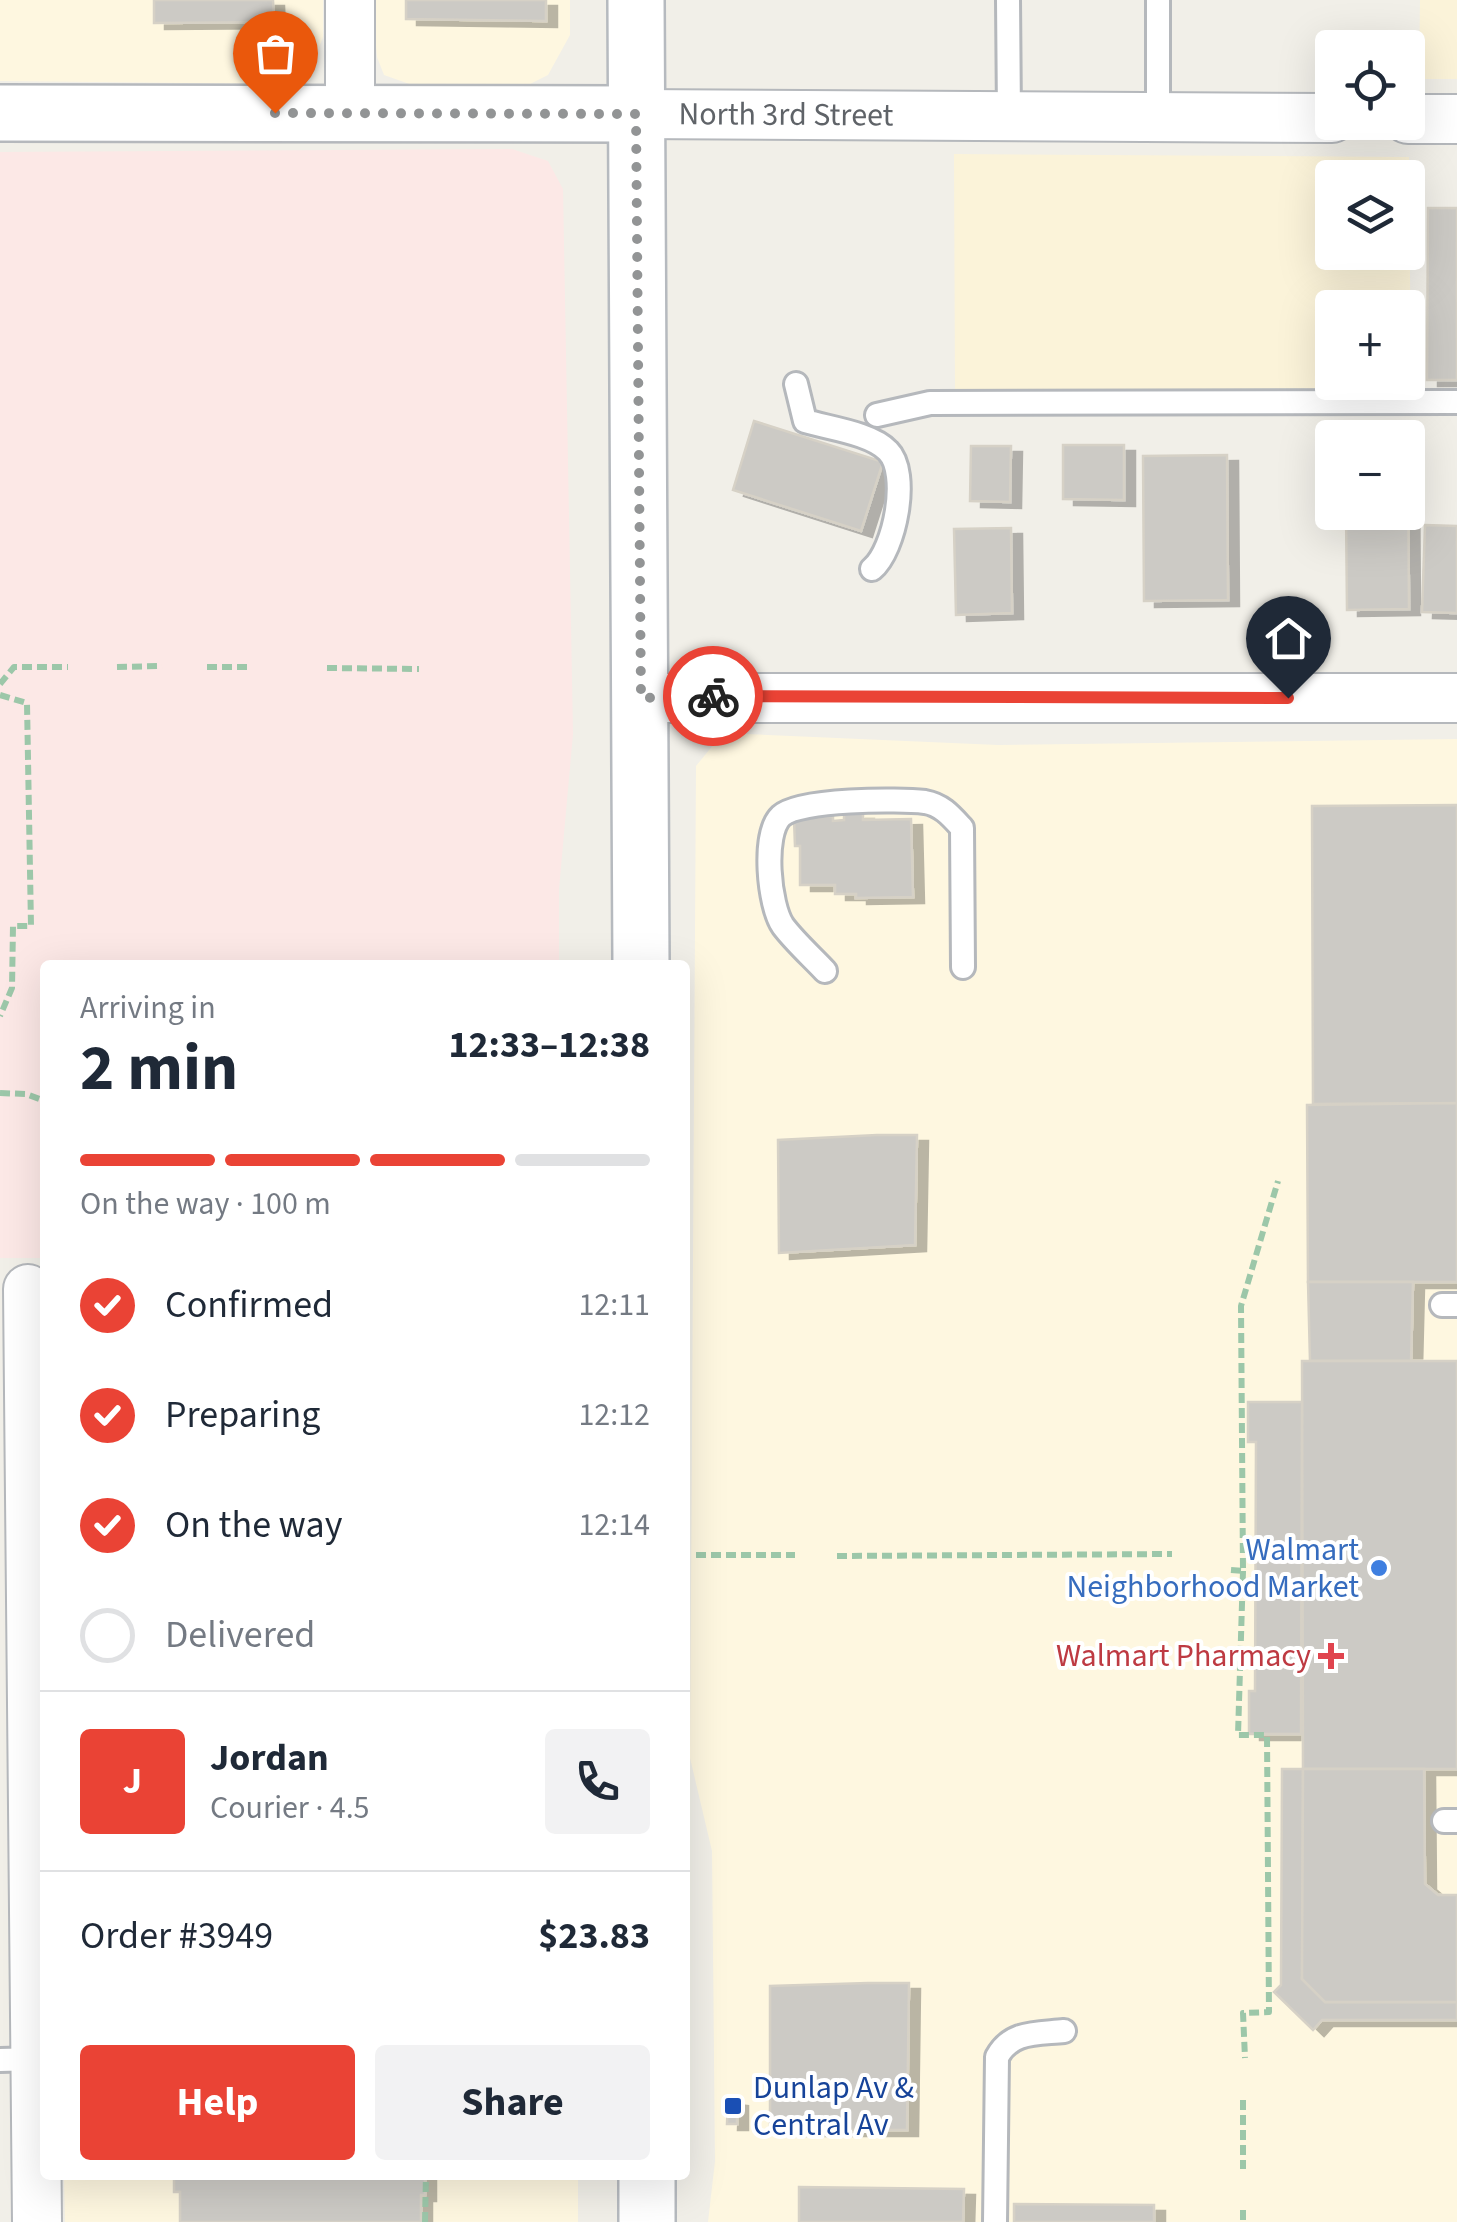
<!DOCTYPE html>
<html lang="en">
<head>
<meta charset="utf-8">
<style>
	body { margin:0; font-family:"Source Sans 3",sans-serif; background:#f2f2f3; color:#1f2937; height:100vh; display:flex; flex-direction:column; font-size:38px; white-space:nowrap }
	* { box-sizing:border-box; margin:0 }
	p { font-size:32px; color:#747a83 }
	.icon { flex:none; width:55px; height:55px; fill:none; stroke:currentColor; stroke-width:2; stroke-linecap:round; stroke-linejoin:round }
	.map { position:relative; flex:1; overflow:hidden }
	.drawer { position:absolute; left:40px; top:960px; width:650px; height:1220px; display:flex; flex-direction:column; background:#fff; border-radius:10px; box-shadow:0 10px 40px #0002 }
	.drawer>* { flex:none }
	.fabs { position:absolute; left:1315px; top:30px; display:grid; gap:20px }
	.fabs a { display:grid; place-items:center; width:110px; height:110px; border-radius:10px; background:#fff; box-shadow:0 10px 40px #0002; font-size:50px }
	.pin { position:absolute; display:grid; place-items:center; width:85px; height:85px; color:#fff; margin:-102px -42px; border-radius:50% 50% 50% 0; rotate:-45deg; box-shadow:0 0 10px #0007 }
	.pin .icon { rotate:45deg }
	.courier { position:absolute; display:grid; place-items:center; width:100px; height:100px; margin:-50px; border:8px solid #ea4335; border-radius:50%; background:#fff; color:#222; box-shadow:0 2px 12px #0007 }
	.headline em { font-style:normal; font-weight:700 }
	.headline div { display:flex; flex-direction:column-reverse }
	.headline { display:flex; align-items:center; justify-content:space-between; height:170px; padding:0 40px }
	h1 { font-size:65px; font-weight:700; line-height:75px }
	.bar { display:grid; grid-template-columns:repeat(4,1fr); gap:15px 10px; align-content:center; height:120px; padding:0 40px }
	.bar i { height:12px; border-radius:8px; background:#e0e1e3 }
	.bar .on { background:#ea4335 }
	.bar p { grid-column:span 4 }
	.line { display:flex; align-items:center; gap:25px; padding:0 40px; border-top:2px solid #e0e1e3 }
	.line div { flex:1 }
	.round { display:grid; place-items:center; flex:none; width:105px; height:105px; border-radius:10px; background:#f2f2f3 }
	ol { padding:0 40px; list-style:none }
	li { display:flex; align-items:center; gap:30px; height:110px }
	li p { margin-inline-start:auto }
	li .icon { padding:10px; border-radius:50%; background:#ea4335; color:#fff; stroke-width:4 }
	li:last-child { color:#747a83 }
	li i { width:55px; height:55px; border:5px solid #e0e1e3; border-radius:50% }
	.action { display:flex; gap:20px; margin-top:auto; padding:20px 40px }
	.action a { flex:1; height:115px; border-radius:10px; background:#ea4335; color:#fff; font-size:40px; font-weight:700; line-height:115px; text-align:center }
	.action a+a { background:#f2f2f3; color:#1f2937 }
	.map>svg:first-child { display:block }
	.commercial { fill:#fef7e0 }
	.medical { fill:#fce8e6 }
	.sand { fill:#fbf3d9; fill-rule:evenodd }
	.building { fill:#cccac5; stroke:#d6d1c6; stroke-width:2.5; filter:url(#shadow) }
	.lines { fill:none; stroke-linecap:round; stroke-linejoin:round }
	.service-casing { stroke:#b5b8bc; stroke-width:28 }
	.minor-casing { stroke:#b5b8bc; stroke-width:52 }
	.tertiary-casing { stroke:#b5b8bc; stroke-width:60 }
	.secondary-casing { stroke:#b6babf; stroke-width:60 }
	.path { stroke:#9cc7a9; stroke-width:6; stroke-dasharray:10 5; stroke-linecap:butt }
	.service { stroke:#fff; stroke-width:22 }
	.minor { stroke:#fff; stroke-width:48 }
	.tertiary { stroke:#fff; stroke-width:55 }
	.secondary { stroke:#fff; stroke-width:55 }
	.done { stroke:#929495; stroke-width:10; stroke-dasharray:0 18 }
	.route { stroke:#ea4335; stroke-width:12 }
	.shop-dot { fill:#3f7fe0; stroke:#fff; stroke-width:4 }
	.health-dot { fill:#e0444e; stroke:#fff; stroke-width:4 }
	.transit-dot { fill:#1a4fb4; stroke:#fff; stroke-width:4 }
	.labels { text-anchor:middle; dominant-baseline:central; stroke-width:8; stroke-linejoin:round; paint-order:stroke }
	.street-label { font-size:32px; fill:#5f6368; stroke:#fff }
	.shop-label { font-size:32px; fill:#366cbe; stroke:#fff; text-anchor:end }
	.health-label { font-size:32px; fill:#be3a42; stroke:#fff; text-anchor:end }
	.transit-label { font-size:32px; fill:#164399; stroke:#fff; text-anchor:start }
</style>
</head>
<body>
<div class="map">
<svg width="1457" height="2222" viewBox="0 0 1457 2222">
	<defs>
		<filter id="shadow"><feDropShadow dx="11" dy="6" stdDeviation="0" flood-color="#0004"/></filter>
	</defs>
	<rect width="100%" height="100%" fill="#f1efe8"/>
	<g class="commercial">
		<path d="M0 0H323V37L310 71 299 79 268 84 0 81Z"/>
		<path d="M372 0H570V35L548 75 528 85 415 86 384 75 377 57Z"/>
		<path d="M723 733 998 745 1457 739V2222H708L715 2161 712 1851 690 1758 696 766Z"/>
		<path d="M64 2175H578V2222H65Z"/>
	</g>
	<path class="medical" d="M512 149 548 161 563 189 573 734 559 889V965H45V1258H0V152Z"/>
	<g class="sand">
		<path d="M1420 0H1457V79H1419Z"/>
		<path d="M954 154 1409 157 1411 389 955 392ZM1332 178H1408V252H1332ZM1332 308H1408V382H1332Z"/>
	</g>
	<g class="building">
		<path d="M154 0H273L274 22 154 23Z"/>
		<path d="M406 0H546V21L406 19Z"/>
		<path d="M1428 208H1457V380H1427Z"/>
		<path d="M754 421 883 462 861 531 733 490Z"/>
		<path d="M1063 445H1124V500L1063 499Z"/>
		<path d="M971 446H1011L1010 502 970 501Z"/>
		<path d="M1227 455 1228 600 1144 601 1143 456Z"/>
		<path d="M1408 462 1409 609 1347 610 1346 512H1408Z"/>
		<path d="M1425 525 1457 526V613L1422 612Z"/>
		<path d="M1011 528 1012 613 956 615 954 529Z"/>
		<path d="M1457 805V1103L1313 1104 1312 806Z"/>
		<path d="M844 813H863V820L911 819 913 897 856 898V894H835V885H800V846H795L794 819 833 816V821L844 820Z"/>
		<path d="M1457 1103V1282H1308L1307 1105Z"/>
		<path d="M877 1135H917L915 1245 779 1253 778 1140Z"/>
		<path d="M1308 1282H1413L1411 1361H1310Z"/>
		<path d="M1302 1361H1457V1769H1303Z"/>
		<path d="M1248 1402H1302L1301 1734H1249V1691H1255L1256 1442H1248Z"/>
		<path d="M1282 1769H1303L1302 1979 1325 2002H1457V2020H1322L1313 2030 1274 1992 1281 1985Z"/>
		<path d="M1303 1769H1424L1425 1884 1438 1895H1457V2002H1325L1302 1979Z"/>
		<path d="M868 1983H909L907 2130H770V1986Z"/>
		<path d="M728 2099 737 2100V2124H727Z"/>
		<path d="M174 2175H425V2195H421V2222H180V2192H174Z"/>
		<path d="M799 2187 964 2189 963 2222H799Z"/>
		<path d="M1014 2204 1154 2205V2222H1014Z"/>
	</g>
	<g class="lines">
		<defs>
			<g id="service">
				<path d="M1008 0 1009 116"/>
				<path d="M1158 0V117"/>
				<path d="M796 384 805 421C828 428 871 433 888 451 910 473 895 550 872 569"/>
				<path d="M877 415 930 403 1457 402"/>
				<path d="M825 971C812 957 795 942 783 926 769 906 762 834 781 816 799 799 899 799 925 802 942 805 951 816 962 828L963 967"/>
				<path d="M1442 1305H1457"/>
				<path d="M1444 1821H1457"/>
				<path d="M0 2060 37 2059"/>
				<path d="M995 2222 997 2057C1011 2031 1036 2034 1064 2031"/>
			</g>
			<g id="minor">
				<path d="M350 0V113"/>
				<path id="s1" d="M636 114 1332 118"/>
				<path d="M1408 119H1457"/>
				<path d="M641 698H1457"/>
				<path d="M28 1289 37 2222"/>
			</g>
			<path id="tertiary" d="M0 113 636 114"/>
			<g id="secondary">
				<path d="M636 0 641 965"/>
				<path d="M647 2175V2222"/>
			</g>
		</defs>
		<use href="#service" class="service-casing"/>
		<use href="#minor" class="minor-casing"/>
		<use href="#tertiary" class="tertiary-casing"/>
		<use href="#secondary" class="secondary-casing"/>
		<g class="path">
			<path d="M117 667 162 666"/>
			<path d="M207 667H252"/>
			<path d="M327 668 419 669"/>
			<path d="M0 684 14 667H68"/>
			<path d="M0 695 27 703 31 926H13L12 988 0 1016"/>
			<path d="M0 1093 26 1094 45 1101"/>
			<path d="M696 1555H795"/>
			<path d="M837 1556 1172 1554"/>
			<path d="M1231 1570 1243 1571 1241 1306 1278 1181"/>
			<path d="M1243 1571 1238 1735H1267L1269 2012 1243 2013 1245 2058"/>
			<path d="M1243 2100V2169"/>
			<path d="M1243 2210V2222"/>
			<path d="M425 2222 426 2175"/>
		</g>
		<use href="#service" class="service"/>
		<use href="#minor" class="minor"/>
		<use href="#tertiary" class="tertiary"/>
		<use href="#secondary" class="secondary"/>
	</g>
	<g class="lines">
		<path class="done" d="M275 113 636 114 641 698 713 696"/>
		<path class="route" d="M713 696 1288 698"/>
	</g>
	<circle class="shop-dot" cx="1379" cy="1568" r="10"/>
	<path class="health-dot" d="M1326 1641h10v10h10v10h-10v10h-10v-10h-10v-10h10z"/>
	<rect class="transit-dot" x="723" y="2096" width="20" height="20" rx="5"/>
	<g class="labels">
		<g class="street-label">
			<text stroke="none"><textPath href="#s1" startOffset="150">North 3rd Street</textPath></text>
		</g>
		<g class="shop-label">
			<text x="1359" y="1550">Walmart<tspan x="1359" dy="37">Neighborhood Market</tspan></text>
		</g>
		<g class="health-label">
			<text x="1311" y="1656">Walmart Pharmacy</text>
		</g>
		<g class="transit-label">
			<text x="753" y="2088">Dunlap Av &amp;<tspan x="753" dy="37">Central Av</tspan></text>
		</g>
	</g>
</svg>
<div class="fabs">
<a><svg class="icon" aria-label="locate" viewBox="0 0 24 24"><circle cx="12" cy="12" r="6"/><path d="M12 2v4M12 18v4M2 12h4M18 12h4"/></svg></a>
<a><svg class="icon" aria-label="layers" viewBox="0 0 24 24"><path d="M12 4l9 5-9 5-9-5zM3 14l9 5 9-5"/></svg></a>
<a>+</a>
<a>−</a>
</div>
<div class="pin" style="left:275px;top:113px;background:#ea580c"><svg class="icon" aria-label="bag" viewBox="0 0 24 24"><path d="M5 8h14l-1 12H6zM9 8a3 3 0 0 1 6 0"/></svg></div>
<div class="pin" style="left:1288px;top:698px;background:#1f2937"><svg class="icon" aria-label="home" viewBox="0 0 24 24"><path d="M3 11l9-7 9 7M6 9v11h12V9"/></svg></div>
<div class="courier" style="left:713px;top:696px"><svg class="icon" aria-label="bike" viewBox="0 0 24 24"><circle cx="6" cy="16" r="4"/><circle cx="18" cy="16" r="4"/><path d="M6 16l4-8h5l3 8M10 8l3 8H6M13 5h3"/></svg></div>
<section class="drawer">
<div class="headline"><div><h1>2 min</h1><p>Arriving in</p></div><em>12:33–12:38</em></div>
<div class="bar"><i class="on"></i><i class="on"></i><i class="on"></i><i></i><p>On the way · 100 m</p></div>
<ol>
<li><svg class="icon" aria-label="check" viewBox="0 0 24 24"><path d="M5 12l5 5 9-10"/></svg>Confirmed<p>12:11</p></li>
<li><svg class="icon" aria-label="check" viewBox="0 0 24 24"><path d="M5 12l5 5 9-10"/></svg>Preparing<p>12:12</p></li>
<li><svg class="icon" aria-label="check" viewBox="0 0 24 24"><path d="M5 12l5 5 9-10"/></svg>On the way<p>12:14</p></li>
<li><i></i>Delivered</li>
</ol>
<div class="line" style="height:180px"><b class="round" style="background:#ea4335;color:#fff">J</b><div><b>Jordan</b><p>Courier · 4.5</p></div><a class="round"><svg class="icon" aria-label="phone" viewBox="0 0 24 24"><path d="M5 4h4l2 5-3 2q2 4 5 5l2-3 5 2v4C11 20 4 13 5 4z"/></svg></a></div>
<div class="line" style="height:130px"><div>Order #3949</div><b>$23.83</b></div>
<div class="action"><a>Help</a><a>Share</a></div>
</section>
</div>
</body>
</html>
